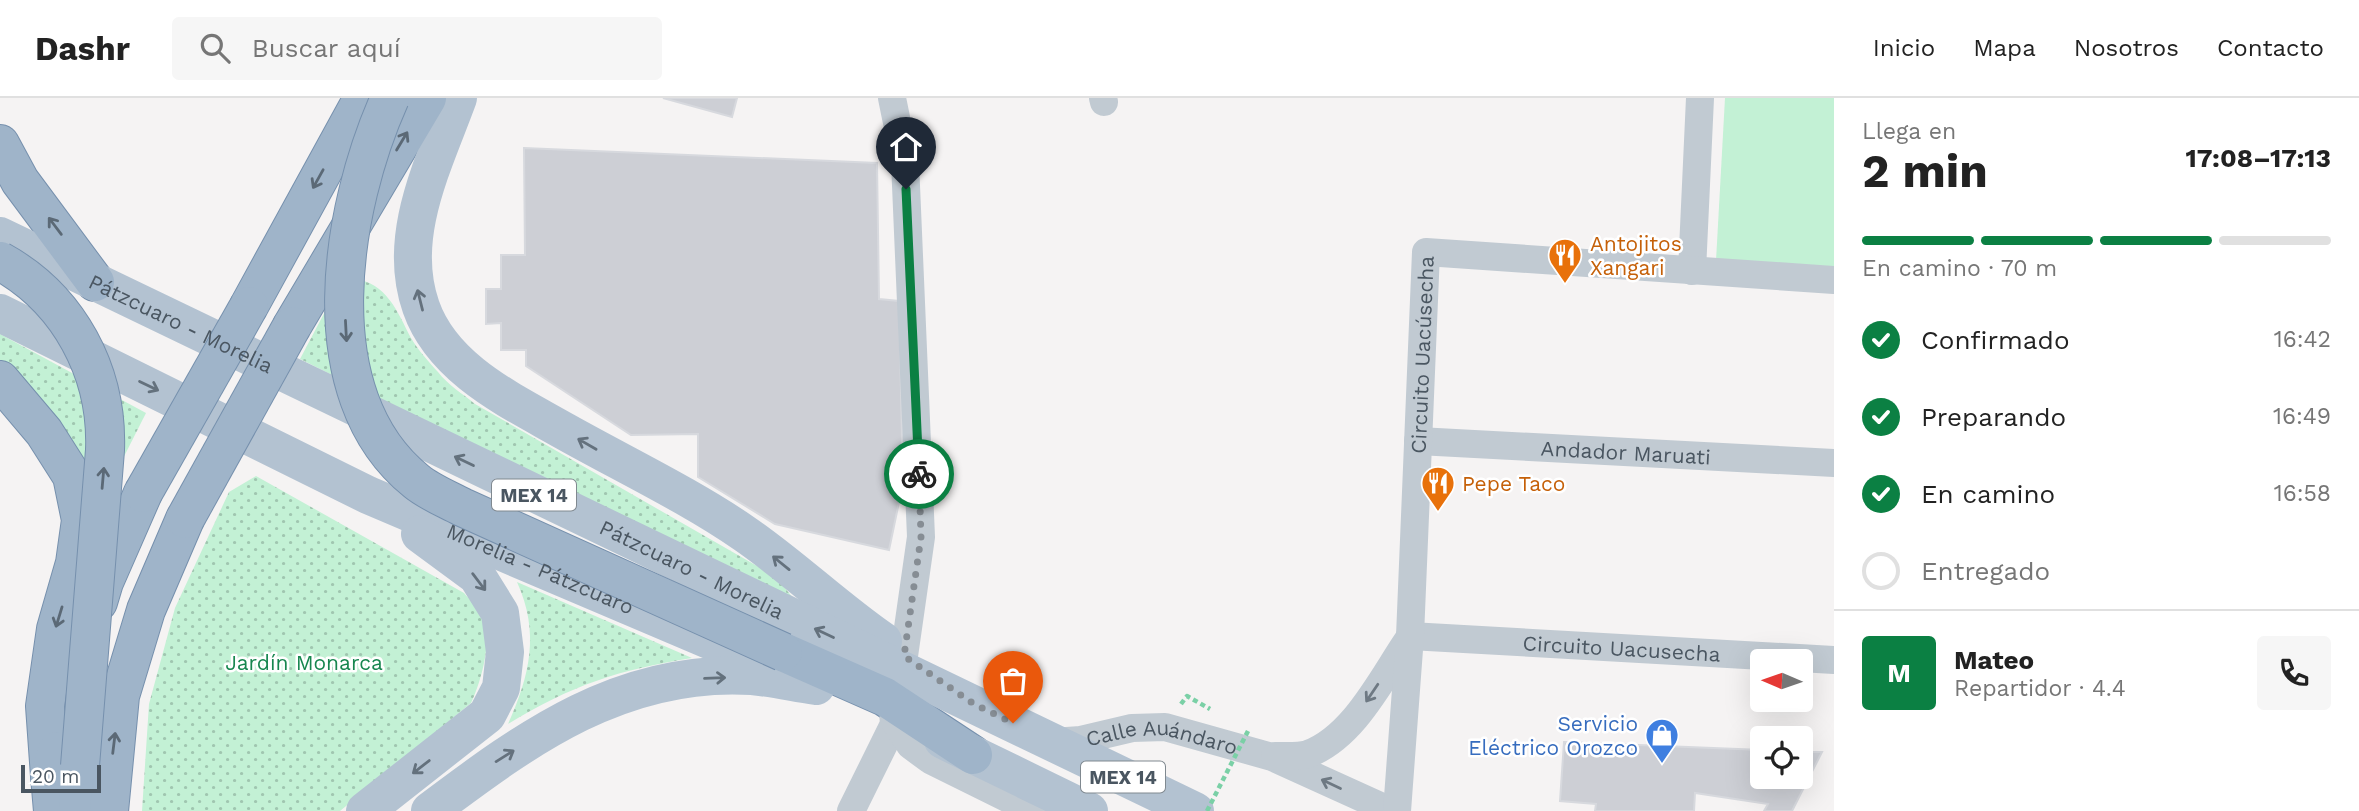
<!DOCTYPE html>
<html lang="es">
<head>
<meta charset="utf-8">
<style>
	body { margin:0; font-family:"Work Sans",sans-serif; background:#f6f6f6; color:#222; height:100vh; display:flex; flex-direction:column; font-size:26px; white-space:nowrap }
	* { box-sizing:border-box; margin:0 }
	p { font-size:23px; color:#767676 }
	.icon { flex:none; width:38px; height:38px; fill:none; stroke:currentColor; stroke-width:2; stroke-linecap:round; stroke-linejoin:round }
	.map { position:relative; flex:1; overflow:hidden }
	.drawer { display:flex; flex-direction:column; background:#fff; width:525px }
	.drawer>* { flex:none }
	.needle { width:46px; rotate:272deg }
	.buttons { position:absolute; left:1750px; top:551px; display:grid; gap:14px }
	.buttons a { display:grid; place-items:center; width:63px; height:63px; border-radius:7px; background:#fff; box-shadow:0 7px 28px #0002; font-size:35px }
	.scale { position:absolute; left:21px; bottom:18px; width:80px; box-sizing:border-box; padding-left:7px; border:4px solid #4a5661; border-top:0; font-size:19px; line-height:24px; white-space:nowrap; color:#4a5661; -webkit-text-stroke:5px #fff; paint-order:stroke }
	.pin { position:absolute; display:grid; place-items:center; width:60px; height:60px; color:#fff; margin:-72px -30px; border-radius:50% 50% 50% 0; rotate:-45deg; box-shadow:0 0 7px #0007 }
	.pin .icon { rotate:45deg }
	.courier { position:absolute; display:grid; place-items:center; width:70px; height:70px; margin:-35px; border:5px solid #0b8043; border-radius:50%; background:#fff; color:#222; box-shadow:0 2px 9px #0007 }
	.summary em { font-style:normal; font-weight:700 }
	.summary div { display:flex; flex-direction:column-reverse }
	.summary { display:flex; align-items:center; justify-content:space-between; height:119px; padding:0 28px }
	h1 { font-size:46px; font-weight:700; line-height:52px }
	.bar { display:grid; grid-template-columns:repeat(4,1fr); gap:10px 7px; align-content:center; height:84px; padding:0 28px }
	.bar i { height:9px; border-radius:5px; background:#e0e0e0 }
	.bar .on { background:#0b8043 }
	.bar p { grid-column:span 4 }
	.line { display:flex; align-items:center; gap:18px; padding:0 28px; border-top:2px solid #e0e0e0 }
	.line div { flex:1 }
	.round { display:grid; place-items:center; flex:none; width:74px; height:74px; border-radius:7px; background:#f6f6f6 }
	ol { padding:0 28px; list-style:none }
	li { display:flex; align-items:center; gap:21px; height:77px }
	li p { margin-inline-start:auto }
	li .icon { padding:7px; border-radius:50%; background:#0b8043; color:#fff; stroke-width:4 }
	li:last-child { color:#767676 }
	li i { width:38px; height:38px; border:4px solid #e0e0e0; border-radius:50% }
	header { display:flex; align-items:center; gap:42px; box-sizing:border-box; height:98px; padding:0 35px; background:#fff; border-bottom:2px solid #e0e0e0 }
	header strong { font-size:33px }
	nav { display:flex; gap:38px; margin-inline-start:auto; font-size:24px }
	.search { width:490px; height:63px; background:#f6f6f6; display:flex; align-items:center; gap:18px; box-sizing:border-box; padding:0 24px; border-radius:7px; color:#767676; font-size:26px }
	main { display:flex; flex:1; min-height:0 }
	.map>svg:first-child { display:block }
	.grass { fill:url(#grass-dots) }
	.park { fill:#c3f1d5 }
	.building { fill:#cdcfd5; stroke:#d7d9de; stroke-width:2 }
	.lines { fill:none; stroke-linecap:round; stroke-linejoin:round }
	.trunk-casing { stroke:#7690ad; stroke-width:40 }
	.path { stroke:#7ad0a6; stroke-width:4.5; stroke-dasharray:5 3.5; stroke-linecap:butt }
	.minor { stroke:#c1cad2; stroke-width:28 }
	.tertiary { stroke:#c1cad2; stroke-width:35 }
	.primary { stroke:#b3c2d1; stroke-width:38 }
	.trunk { stroke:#9fb4c9; stroke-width:38 }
	.trunk-bridge-casing { stroke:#7690ad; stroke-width:40; stroke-linecap:butt }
	.path-bridge { stroke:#7ad0a6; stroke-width:4.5; stroke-dasharray:5 3.5; stroke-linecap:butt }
	.trunk-bridge { stroke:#9fb4c9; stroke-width:38 }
	.oneway { stroke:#5b6976 }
	.oneway2 { stroke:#64717d }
	.oneway3 { stroke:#6e7983 }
	.done { stroke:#868d94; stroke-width:7; stroke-dasharray:0 12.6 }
	.route { stroke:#0b8043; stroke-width:9 }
	.labels { text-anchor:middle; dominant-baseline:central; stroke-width:5; stroke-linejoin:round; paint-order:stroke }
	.shield { fill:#fff; stroke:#808990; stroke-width:2 }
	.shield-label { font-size:19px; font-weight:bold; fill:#4a5661 }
	.food-label { font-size:21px; fill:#c56008; stroke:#fff; text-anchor:start }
	.street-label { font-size:21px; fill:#4a5661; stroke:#fff }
	.park-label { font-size:21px; fill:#17864f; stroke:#fff }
	.shop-label { font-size:21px; fill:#366cbe; stroke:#fff; text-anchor:end }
</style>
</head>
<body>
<header>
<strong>Dashr</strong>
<div class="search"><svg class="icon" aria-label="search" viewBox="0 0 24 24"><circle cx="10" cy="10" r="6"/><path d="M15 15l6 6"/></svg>Buscar aquí</div>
<nav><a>Inicio</a><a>Mapa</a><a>Nosotros</a><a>Contacto</a></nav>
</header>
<main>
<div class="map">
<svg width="1834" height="713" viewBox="0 0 1834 713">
	<defs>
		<pattern id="grass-dots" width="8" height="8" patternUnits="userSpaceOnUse" patternTransform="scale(1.75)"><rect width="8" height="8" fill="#c3f1d5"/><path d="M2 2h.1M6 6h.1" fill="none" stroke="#a0c6b0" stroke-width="1.8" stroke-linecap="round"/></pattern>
	</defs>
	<rect width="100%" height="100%" fill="#f5f3f3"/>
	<g class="grass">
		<path d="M354 181C387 185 397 213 411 240 418 252 429 264 438 274 448 287 463 296 475 306L776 479 802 511 300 261 338 189Z"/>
		<path d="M0 236 146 315 100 406 0 267Z"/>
		<path d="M256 378 464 495C470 502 478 509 482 517 494 539 481 584 471 605L340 713H142L149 606 175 510 229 394Z"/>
		<path d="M517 484 692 560C618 572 572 587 508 626 530 577 540 535 517 484Z"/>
	</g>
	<path class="park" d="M1725 0H1834V169L1716 163Z"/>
	<g class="building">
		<path d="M663 0H737L732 19Z"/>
		<path d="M524 50 877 65 879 201 899 203 903 385 889 452 775 426 698 379V336L631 337 526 268V252H501V225L486 226V191H501V157H525Z"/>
		<path d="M1564 644 1762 652V679H1801V654H1822L1792 713H1764L1768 706 1695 695 1694 713H1595L1596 706 1560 703Z"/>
	</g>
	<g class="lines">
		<defs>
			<g id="trunk">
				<path d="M0 46 20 83 95 184"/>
				<path d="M249 208 363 0"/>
				<path d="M292 228 427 0"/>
				<path d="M0 282 44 334 72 378 81 422 75 465 56 531 45 608 50 678"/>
				<path d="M98 504 104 484 143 395"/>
				<path d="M783 554 885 599 973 657"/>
				<path d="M53 713 50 678 57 653"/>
				<path d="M78 713 80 668"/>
				<path d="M109 713 120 598 146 512 185 421"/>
			</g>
		</defs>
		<use href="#trunk" class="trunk-casing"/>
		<path class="path" d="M1181 606 1187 598 1210 611"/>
		<g class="minor">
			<path d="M892 0 905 64 921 439 904 558"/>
			<path d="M1103 0 1104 4"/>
			<path d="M1692 173 1700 0"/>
			<path id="s1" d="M1418 343 1834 365"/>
			<path id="s2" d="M1410 538 1834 562"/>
			<path id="s3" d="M1052 644 1081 642 1132 630 1165 629 1272 659 1391 713"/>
			<path d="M1275 658C1285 658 1299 659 1308 656 1354 639 1382 580 1408 542"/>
			<path d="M851 713 897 620"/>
			<path id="s4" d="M1397 713 1410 538 1426 154 1834 182"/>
		</g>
		<path class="tertiary" d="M897 620 913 645 932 659 1041 713"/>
		<g class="primary">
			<path d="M458 0C434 66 396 138 421 209 443 272 512 303 566 334 623 366 692 399 745 436 793 469 835 510 883 543"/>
			<path id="s5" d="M0 138 1195 713"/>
			<path id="s6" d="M0 215 368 397 782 573"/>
			<path d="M943 642 1089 713"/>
			<path d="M365 713 487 617 501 590 505 554 500 515 477 478 420 436"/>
			<path d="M430 713C528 639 623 570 752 578 773 580 795 585 816 588"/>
		</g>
		<use href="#trunk" class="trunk"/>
		<defs>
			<g id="trunk-bridge">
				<path d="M390 0C341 109 308 296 416 383 429 394 447 401 462 409L783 554"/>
				<path d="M0 163C69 201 108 274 105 352L80 668"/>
				<path d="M143 395 249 208"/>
				<path d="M185 421 292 228"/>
			</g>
		</defs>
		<use href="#trunk-bridge" class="trunk-bridge-casing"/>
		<path class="path-bridge" d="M1207 713 1248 633"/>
		<use href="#trunk-bridge" class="trunk-bridge"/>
	</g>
	<defs><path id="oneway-shaft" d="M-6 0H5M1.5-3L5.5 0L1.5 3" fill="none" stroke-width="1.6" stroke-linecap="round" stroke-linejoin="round" transform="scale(1.75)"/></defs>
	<g class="oneway">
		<use href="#oneway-shaft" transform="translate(402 43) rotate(-59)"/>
		<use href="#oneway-shaft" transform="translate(318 81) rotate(119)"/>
		<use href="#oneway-shaft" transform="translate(55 128) rotate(-127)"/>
		<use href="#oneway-shaft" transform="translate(346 233) rotate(87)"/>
		<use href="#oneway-shaft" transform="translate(103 380) rotate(-85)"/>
		<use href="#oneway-shaft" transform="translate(59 519) rotate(107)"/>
		<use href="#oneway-shaft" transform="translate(114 645) rotate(-83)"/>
	</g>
	<g class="oneway2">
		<use href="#oneway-shaft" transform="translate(420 202) rotate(-104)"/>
		<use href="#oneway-shaft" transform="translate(149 288) rotate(26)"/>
		<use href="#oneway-shaft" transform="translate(587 346) rotate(-150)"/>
		<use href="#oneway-shaft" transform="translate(464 363) rotate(-154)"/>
		<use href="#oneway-shaft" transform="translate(781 465) rotate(-141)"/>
		<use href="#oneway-shaft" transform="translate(479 484) rotate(53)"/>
		<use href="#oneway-shaft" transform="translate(824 535) rotate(-155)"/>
		<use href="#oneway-shaft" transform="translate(715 580) rotate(-2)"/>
		<use href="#oneway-shaft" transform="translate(505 658) rotate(-32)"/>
		<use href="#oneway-shaft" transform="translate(421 669) rotate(142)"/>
	</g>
	<g class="oneway3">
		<use href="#oneway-shaft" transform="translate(1372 595) rotate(124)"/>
		<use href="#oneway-shaft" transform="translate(1331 686) rotate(-155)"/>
	</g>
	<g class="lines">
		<path class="done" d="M919 376 921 439 904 558 974 606 1013 625"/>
		<path class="route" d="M906 91 919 376"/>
	</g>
	<defs>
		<symbol id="restaurant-pin" viewBox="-11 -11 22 30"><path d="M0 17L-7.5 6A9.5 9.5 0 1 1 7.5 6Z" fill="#e8710a" stroke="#fff"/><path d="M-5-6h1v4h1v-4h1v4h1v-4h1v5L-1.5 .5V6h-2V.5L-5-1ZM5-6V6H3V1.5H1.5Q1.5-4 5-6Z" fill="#fff"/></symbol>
		<symbol id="shop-pin" viewBox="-11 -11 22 30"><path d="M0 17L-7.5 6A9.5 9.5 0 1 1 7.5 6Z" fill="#3f7fe0" stroke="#fff"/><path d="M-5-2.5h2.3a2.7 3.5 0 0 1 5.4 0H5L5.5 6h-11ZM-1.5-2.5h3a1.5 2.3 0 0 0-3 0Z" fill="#fff"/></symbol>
	</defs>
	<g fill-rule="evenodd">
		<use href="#restaurant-pin" x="1546" y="138" width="38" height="52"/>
		<use href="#restaurant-pin" x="1419" y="366" width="38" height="52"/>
		<use href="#shop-pin" x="1643" y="618" width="38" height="52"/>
	</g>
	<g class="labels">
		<g class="shield">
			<rect x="492" y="381.5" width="84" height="31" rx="5"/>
			<rect x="1081" y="663.5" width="84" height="31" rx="5"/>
		</g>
		<g class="shield-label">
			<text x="534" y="397">MEX 14</text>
			<text x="1123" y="679">MEX 14</text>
		</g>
		<g class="food-label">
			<text x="1590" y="145">Antojitos<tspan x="1590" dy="24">Xangari</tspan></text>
			<text x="1462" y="385">Pepe Taco</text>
		</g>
		<g class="street-label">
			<text stroke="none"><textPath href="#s5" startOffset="201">Pátzcuaro - Morelia</textPath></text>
			<text stroke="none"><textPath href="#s4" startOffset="457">Circuito Uacúsecha</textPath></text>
			<text stroke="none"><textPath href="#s1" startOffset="208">Andador Maruati</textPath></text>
			<text stroke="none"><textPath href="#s6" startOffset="598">Morelia - Pátzcuaro</textPath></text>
			<text stroke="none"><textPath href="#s5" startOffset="768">Pátzcuaro - Morelia</textPath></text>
			<text stroke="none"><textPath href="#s2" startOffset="212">Circuito Uacusecha</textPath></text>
			<text stroke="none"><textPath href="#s3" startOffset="112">Calle Auándaro</textPath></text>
		</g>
		<g class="park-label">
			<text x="304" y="564">Jardín Monarca</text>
		</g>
		<g class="shop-label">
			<text x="1638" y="625">Servicio<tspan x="1638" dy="24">Eléctrico Orozco</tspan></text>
		</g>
	</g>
</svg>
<div class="buttons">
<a><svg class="needle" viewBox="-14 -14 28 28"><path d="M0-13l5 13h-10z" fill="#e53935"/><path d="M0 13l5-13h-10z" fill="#767676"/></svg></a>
<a><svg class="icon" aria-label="locate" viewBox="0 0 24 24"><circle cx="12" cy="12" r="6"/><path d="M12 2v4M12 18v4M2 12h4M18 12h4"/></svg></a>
</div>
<div class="scale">20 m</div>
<div class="pin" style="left:1013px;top:625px;background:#ea580c"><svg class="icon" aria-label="bag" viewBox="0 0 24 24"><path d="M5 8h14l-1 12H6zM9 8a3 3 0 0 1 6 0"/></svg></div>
<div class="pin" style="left:906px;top:91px;background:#1f2937"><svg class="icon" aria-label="home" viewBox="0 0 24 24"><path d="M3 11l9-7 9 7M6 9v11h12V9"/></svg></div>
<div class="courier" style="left:919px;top:376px"><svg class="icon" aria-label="bike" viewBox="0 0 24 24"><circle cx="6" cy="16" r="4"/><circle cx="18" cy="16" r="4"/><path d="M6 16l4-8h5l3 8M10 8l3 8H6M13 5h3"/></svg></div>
</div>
<section class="drawer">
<div class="summary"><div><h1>2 min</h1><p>Llega en</p></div><em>17:08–17:13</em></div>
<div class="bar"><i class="on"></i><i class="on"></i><i class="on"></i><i></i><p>En camino · 70 m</p></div>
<ol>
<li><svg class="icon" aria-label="check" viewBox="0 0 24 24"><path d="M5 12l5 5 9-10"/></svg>Confirmado<p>16:42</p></li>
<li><svg class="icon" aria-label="check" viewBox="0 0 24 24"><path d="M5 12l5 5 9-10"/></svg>Preparando<p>16:49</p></li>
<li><svg class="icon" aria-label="check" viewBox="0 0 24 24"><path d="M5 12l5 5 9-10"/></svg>En camino<p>16:58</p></li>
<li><i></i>Entregado</li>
</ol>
<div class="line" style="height:126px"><b class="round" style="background:#0b8043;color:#fff">M</b><div><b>Mateo</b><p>Repartidor · 4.4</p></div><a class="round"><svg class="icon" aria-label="phone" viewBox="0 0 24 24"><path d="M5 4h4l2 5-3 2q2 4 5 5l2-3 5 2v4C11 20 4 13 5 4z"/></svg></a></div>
</section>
</main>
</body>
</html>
